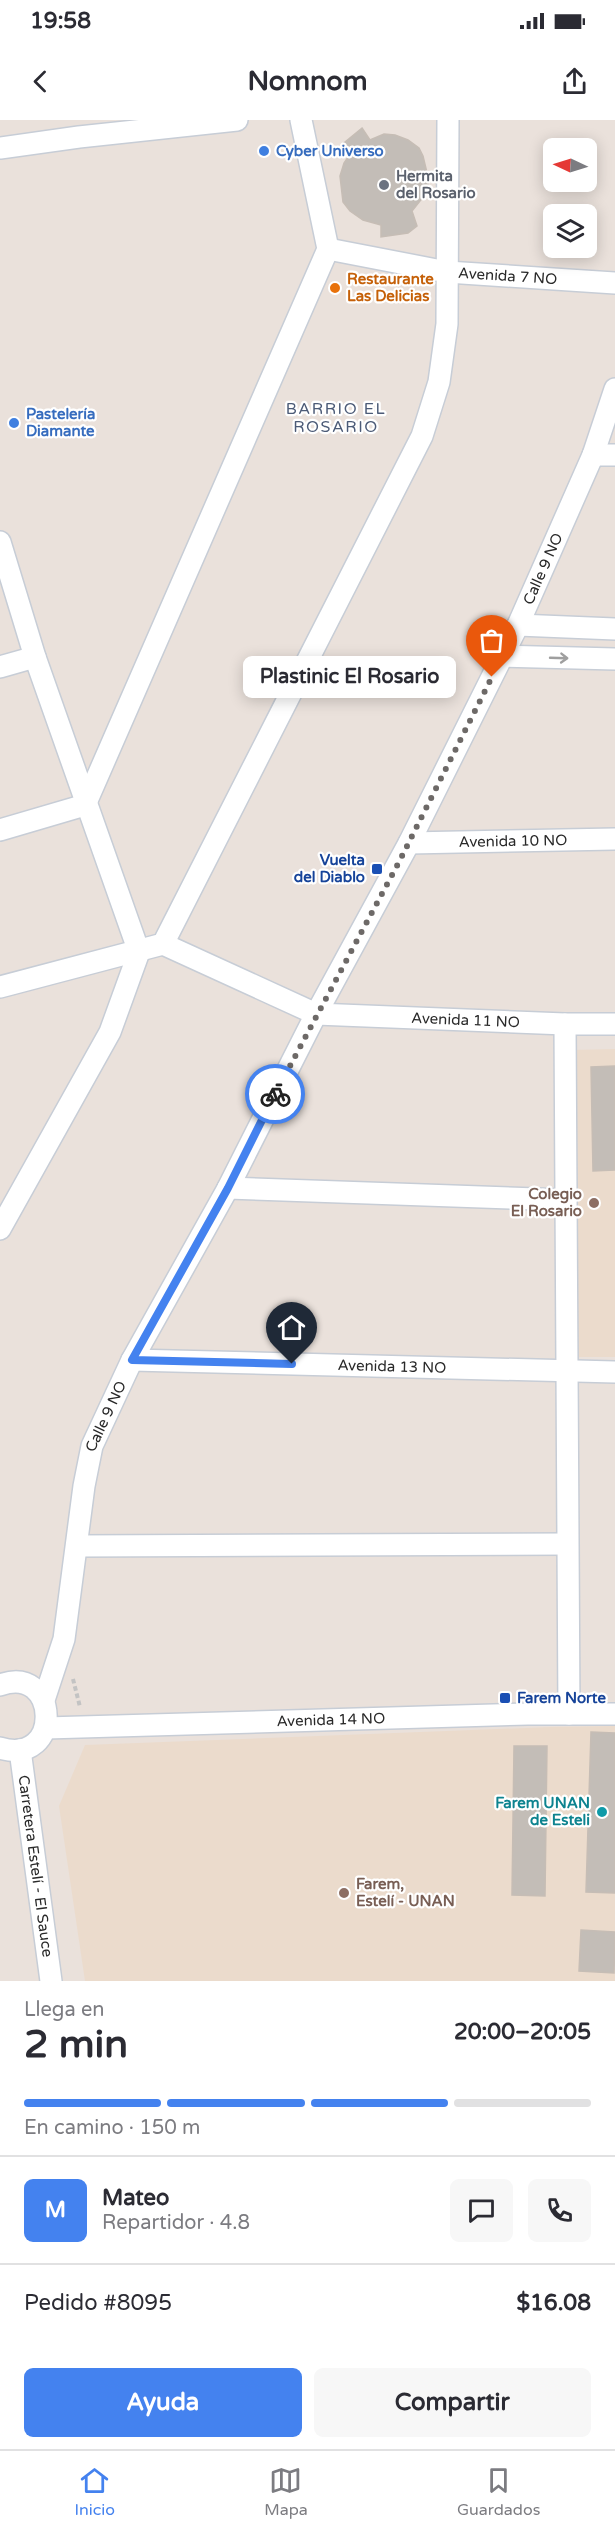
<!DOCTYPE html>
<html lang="es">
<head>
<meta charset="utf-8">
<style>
	body { margin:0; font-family:"Varela Round",sans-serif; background:#f7f7f7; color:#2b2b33; height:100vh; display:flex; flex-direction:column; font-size:22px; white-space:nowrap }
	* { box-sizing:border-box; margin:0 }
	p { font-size:20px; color:#7c7c81 }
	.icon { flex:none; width:33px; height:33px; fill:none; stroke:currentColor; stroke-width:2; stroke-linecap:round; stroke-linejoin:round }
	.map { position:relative; height:1861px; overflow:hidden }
	.drawer { display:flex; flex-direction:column; background:#fff; flex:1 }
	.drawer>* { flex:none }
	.needle { width:39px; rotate:274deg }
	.tools { position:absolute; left:543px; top:18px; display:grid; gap:12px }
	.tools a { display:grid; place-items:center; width:54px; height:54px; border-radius:9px; background:#fff; box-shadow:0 3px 15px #0003; font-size:30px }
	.pin { position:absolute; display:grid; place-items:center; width:51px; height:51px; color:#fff; margin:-62px -26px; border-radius:50% 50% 50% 0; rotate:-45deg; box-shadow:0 0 6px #0007 }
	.pin .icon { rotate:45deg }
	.courier { position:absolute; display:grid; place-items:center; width:60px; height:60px; margin:-30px; border:4px solid #4482ef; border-radius:50%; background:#fff; color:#222; box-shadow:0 2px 8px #0007 }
	.bubble { position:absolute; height:42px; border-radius:9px; background:#fff; box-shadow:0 3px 15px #0003; font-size:20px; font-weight:700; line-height:42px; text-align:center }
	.summary em { font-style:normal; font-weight:700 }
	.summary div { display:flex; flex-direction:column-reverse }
	.summary { display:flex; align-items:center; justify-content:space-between; height:102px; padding:0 24px }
	h1 { font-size:39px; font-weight:700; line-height:45px }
	.bar { display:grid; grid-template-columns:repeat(4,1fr); gap:9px 6px; align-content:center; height:72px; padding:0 24px }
	.bar i { height:8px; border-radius:4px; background:#e1e1e2 }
	.bar .active { background:#4482ef }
	.bar p { grid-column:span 4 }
	.line { display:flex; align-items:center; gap:15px; padding:0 24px; border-top:2px solid #e1e1e2 }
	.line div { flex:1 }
	.round { display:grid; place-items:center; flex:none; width:63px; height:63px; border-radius:9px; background:#f7f7f7 }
	.button { display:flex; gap:12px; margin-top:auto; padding:12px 24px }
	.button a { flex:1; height:69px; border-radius:9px; background:#4482ef; color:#fff; font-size:24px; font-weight:700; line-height:69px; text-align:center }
	.button a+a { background:#f7f7f7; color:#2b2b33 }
	.status { display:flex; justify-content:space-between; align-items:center; height:42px; padding:0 30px; background:#fff; direction:ltr }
	.status svg { height:16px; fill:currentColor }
	header { display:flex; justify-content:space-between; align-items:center; height:78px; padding:0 24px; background:#fff; font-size:27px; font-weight:700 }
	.tab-bar { display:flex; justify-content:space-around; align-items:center; height:84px; border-top:2px solid #e1e1e2; background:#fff; font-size:16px; color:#7c7c81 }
	.tab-bar a { display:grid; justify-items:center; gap:3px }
	.tab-bar .active { color:#4482ef }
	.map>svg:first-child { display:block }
	.education { fill:#ebdbcc }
	.building { fill:#c3bdb7; stroke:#c6bdb5; stroke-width:1.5 }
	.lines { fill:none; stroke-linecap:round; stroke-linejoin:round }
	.minor-casing { stroke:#c7cdd6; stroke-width:24 }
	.path { stroke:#c3c3c3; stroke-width:4; stroke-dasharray:4.5 3; stroke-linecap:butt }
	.minor { stroke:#fff; stroke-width:21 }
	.oneway { stroke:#9f9f9f }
	.done { stroke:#6d6967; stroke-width:6; stroke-dasharray:0 10.8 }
	.route { stroke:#4482ef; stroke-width:8 }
	.shop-dot { fill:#3f7fe0; stroke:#fff; stroke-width:2 }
	.worship-dot { fill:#6b7280; stroke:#fff; stroke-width:2 }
	.food-dot { fill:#e8710a; stroke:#fff; stroke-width:2 }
	.transit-dot { fill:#1a4fb4; stroke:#fff; stroke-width:2 }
	.education-dot { fill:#8d6e63; stroke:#fff; stroke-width:2 }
	.culture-dot { fill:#0f9aa8; stroke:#fff; stroke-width:2 }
	.labels { text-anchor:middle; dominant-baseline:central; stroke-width:4.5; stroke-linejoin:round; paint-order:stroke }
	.shop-label { font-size:15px; font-weight:bold; fill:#366cbe; stroke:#fff; text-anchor:start }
	.worship-label { font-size:15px; font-weight:bold; fill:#5b616d; stroke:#fff; text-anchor:start }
	.street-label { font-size:15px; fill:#292929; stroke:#fff }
	.food-label { font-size:15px; font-weight:bold; fill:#c56008; stroke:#fff; text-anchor:start }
	.transit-label { font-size:15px; font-weight:bold; fill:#164399; stroke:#fff; text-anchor:end }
	.education-label { font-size:15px; font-weight:bold; fill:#785e54; stroke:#fff; text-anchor:end }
	.culture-label { font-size:15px; font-weight:bold; fill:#0d838f; stroke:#fff; text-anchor:end }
	.neighbourhood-label { font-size:16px; letter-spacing:1.5px; fill:#4c5b77; stroke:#fff }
</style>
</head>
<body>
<div class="status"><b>19:58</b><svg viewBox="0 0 49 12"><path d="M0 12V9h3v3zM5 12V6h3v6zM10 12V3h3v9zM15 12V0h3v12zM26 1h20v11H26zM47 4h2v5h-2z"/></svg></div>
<header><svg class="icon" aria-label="back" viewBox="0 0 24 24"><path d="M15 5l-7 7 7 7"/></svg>Nomnom<svg class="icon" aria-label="share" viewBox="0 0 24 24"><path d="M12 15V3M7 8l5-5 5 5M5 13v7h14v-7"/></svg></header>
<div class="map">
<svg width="615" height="1861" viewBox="0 0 615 1861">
	<rect width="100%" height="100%" fill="#eae1db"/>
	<g class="education">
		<path d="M615 929V1237H577L571 930Z"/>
		<path d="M615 1606V1861H85L59 1686 85 1625 550 1607Z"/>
	</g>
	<g class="building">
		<path d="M362 8 370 20 384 14 395 15 408 20 419 28 423 36 429 61 424 76 412 91 417 106 408 113 381 117V105L363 100 350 91 343 82 340 56 344 43 351 33 344 23Z"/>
		<path d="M615 946V1050L593 1051 591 947Z"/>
		<path d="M591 1612 615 1613V1773L586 1772Z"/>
		<path d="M514 1626H547L545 1776 512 1775Z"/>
		<path d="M581 1810 615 1812 614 1853 579 1851Z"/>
	</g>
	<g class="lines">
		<defs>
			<g id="minor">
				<path d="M0 28 79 17 237 0"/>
				<path id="s1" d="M328 129 447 152 615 163"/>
				<path d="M593 335H615"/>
				<path d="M0 422 35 537 139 832 110 912 0 1109"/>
				<path d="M518 505 615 509"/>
				<path d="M502 536 615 539"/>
				<path d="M0 547 35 537"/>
				<path d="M0 710 85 685 328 129 301 0"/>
				<path id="s2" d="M409 723 615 719"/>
				<path id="s3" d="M163 824 316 894 565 904H615"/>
				<path d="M0 867 163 824 422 316 439 262 447 204 448 0"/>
				<path d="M565 904 569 1594"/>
				<path d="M228 1068 566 1080"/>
				<path id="s4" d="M132 1240 615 1252"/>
				<path d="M77 1426 567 1424"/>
				<path d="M0 1565C59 1543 64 1647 0 1628"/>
				<path id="s5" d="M44 1580 64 1519 84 1366 92 1326 132 1240 228 1068 316 894 409 723 518 505 593 335 615 269"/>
				<path id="s6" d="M46 1608 528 1594H615"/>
				<path id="s7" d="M20 1630 51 1861"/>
			</g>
		</defs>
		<use href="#minor" class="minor-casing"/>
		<path class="path" d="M73 1559 80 1587"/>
		<use href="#minor" class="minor"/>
	</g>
	<defs><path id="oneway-shaft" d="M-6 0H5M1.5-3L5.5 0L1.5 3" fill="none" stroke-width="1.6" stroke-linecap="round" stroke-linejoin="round" transform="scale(1.5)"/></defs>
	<use class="oneway" href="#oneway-shaft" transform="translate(559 538) rotate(2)"/>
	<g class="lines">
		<path class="done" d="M275 974 400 740 492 557"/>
		<path class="route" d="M275 974 228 1068 132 1240 292 1244"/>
	</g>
	<g class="shop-dot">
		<circle cx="264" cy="31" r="6"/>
		<circle cx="14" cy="303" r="6"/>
	</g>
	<circle class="worship-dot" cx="384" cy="65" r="6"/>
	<circle class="food-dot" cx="335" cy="168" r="6"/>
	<g class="transit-dot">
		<rect x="371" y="743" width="12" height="12" rx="3"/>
		<rect x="499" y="1572" width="12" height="12" rx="3"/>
	</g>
	<g class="education-dot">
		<circle cx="594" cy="1083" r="6"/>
		<circle cx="344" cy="1773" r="6"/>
	</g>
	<circle class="culture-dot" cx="602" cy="1692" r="6"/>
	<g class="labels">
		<g class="shop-label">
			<text x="276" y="31">Cyber Universo</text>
			<text x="26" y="294">Pastelería<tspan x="26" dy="17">Diamante</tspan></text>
		</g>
		<g class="worship-label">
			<text x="396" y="56">Hermita<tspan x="396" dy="17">del Rosario</tspan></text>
		</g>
		<g class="street-label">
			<text stroke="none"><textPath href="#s1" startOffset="182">Avenida 7 NO</textPath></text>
			<text stroke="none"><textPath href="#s5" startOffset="1246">Calle 9 NO</textPath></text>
			<text stroke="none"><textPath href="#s2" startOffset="104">Avenida 10 NO</textPath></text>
			<text stroke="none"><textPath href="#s3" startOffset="318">Avenida 11 NO</textPath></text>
			<text stroke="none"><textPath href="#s4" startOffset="260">Avenida 13 NO</textPath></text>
			<text stroke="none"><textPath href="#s5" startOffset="292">Calle 9 NO</textPath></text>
			<text stroke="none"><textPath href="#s6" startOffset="285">Avenida 14 NO</textPath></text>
			<text stroke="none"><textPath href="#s7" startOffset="117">Carretera Estelí - El Sauce</textPath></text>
		</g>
		<g class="food-label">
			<text x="347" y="159">Restaurante<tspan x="347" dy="17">Las Delicias</tspan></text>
		</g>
		<g class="transit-label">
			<text x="365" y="740">Vuelta<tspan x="365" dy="17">del Diablo</tspan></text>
			<text x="517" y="1578" text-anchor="start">Farem Norte</text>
		</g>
		<g class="education-label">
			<text x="582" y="1074">Colegio<tspan x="582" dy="17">El Rosario</tspan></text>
			<text x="356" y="1764" text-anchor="start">Farem,<tspan x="356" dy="17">Estelí - UNAN</tspan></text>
		</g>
		<g class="culture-label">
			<text x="590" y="1683">Farem UNAN<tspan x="590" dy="17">de Esteli</tspan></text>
		</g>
		<g class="neighbourhood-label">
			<text x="336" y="289">BARRIO EL<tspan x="336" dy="18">ROSARIO</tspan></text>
		</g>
	</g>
</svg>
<div class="tools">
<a><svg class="needle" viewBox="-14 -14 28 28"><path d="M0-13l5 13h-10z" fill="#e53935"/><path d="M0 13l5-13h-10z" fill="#7c7c81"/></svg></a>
<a><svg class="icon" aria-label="layers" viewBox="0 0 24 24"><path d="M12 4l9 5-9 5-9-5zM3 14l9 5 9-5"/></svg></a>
</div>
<div class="pin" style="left:492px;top:557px;background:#ea580c"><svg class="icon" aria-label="bag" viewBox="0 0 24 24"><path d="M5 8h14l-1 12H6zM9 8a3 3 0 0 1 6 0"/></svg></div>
<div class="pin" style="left:292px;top:1244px;background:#1f2937"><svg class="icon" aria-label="home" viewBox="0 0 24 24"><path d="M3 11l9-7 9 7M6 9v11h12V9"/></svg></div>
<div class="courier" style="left:275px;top:974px"><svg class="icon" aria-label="bike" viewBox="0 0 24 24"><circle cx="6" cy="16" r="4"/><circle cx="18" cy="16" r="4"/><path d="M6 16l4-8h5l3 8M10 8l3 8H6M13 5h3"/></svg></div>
<div class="bubble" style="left:243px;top:536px;width:213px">Plastinic El Rosario</div>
</div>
<section class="drawer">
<div class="summary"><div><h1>2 min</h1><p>Llega en</p></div><em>20:00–20:05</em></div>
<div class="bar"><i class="active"></i><i class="active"></i><i class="active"></i><i></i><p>En camino · 150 m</p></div>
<div class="line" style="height:108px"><b class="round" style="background:#4482ef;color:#fff">M</b><div><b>Mateo</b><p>Repartidor · 4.8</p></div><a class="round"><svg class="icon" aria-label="chat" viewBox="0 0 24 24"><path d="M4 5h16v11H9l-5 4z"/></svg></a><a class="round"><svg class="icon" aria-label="phone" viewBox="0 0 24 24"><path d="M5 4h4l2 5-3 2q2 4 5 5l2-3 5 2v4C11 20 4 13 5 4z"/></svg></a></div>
<div class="line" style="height:78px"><div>Pedido #8095</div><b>$16.08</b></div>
<div class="button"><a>Ayuda</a><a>Compartir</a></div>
</section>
<nav class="tab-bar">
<a class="active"><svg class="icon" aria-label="home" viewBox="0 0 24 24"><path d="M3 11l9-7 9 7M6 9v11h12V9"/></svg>Inicio</a>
<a><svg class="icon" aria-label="map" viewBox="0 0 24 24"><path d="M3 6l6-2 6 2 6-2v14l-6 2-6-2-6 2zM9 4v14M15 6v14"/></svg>Mapa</a>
<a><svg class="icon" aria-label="saved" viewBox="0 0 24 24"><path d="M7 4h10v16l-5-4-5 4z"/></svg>Guardados</a>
</nav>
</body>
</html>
